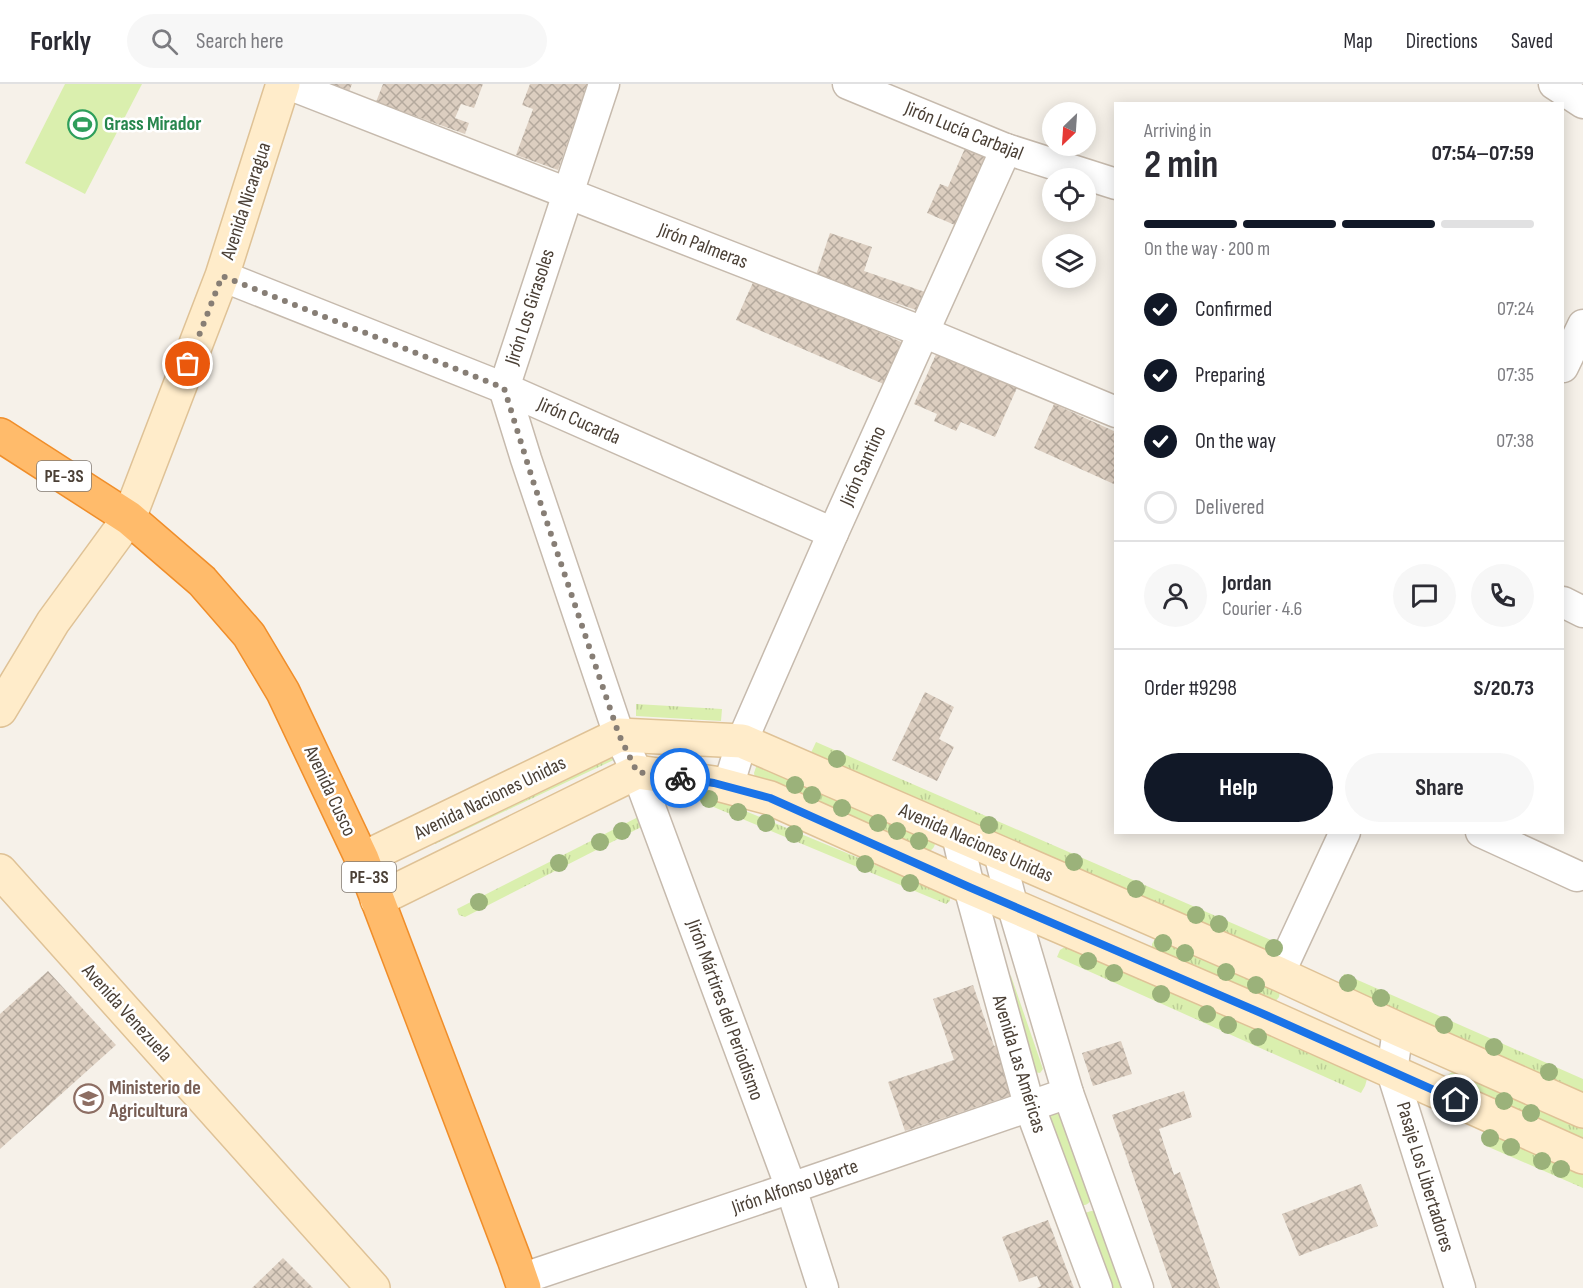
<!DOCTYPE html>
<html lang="en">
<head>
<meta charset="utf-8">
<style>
	body { margin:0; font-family:"Sofia Sans Condensed",sans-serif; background:#f7f7f7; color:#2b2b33; height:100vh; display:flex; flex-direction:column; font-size:22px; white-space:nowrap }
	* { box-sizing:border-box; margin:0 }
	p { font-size:20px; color:#7c7c81 }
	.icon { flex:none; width:33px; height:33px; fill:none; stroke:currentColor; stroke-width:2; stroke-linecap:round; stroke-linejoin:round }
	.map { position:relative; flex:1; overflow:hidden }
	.panel { position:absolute; left:1114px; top:18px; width:450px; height:732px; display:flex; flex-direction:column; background:#fff; border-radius:0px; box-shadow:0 3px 15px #0003 }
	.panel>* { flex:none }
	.needle { width:39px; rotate:205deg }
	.tools { position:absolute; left:1042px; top:18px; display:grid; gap:12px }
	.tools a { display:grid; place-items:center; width:54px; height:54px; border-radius:50%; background:#fff; box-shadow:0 3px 15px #0003; font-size:30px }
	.pin { position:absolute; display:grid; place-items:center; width:51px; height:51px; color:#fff; margin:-26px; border:3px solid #fff; border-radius:50%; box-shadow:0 2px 6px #0007 }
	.courier { position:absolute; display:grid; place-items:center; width:60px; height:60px; margin:-30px; border:4px solid #1a73e8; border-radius:50%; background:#fff; color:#222; box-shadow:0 2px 8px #0007 }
	.overview em { font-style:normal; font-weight:700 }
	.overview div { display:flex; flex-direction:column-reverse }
	.overview { display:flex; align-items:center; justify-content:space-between; height:102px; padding:0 30px }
	h1 { font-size:39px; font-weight:700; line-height:45px }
	.bar { display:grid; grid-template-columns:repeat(4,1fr); gap:9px 6px; align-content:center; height:72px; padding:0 30px }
	.bar i { height:8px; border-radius:4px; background:#e1e1e2 }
	.bar .current { background:#111827 }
	.bar p { grid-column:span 4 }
	.line { display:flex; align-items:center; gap:15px; padding:0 30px; border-top:2px solid #e1e1e2 }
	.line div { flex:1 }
	.round { display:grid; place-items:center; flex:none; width:63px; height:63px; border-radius:32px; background:#f7f7f7 }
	ol { padding:0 30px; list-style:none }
	li { display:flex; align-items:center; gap:18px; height:66px }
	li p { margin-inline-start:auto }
	li .icon { padding:6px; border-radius:50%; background:#111827; color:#fff; stroke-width:4 }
	li:last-child { color:#7c7c81 }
	li i { width:33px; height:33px; border:3px solid #e1e1e2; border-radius:50% }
	.cta { display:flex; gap:12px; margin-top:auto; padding:12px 30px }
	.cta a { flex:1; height:69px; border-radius:36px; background:#111827; color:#fff; font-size:24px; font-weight:700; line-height:69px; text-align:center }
	.cta a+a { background:#f7f7f7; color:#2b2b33 }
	header { display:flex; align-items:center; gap:36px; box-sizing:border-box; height:84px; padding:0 30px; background:#fff; border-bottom:2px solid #e1e1e2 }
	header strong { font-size:28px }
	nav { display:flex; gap:33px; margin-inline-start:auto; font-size:21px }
	.search { width:420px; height:54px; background:#f7f7f7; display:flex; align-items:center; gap:15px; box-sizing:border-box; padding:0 21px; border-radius:33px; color:#7c7c81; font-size:22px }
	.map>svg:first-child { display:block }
	.grass { fill:url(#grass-tufts) }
	.park { fill:#daefae }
	.building { fill:url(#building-cross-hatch) }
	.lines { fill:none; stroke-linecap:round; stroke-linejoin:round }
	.street-casing { stroke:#c6baad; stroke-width:33 }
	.secondary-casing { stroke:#dfc296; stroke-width:36 }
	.highway-casing { stroke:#f08e2a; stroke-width:36 }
	.street { stroke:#fff; stroke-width:30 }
	.secondary { stroke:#ffecca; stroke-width:33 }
	.highway { stroke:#ffbb6b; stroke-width:33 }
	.tree { fill:#9bb27a }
	.done { stroke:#877e75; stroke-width:6; stroke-dasharray:0 10.8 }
	.route { stroke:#1a73e8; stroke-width:8 }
	.labels { text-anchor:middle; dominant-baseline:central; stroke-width:5; stroke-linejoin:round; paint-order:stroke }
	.shield { fill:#fff; stroke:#817972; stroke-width:1.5 }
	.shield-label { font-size:18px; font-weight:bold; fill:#4b4036 }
	.leisure-label { font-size:20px; font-weight:bold; fill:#27864d; stroke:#fff; text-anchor:start }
	.street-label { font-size:20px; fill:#4b4036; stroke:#fff }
	.education-label { font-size:20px; font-weight:bold; fill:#785e54; stroke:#fff; text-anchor:start }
</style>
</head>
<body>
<header>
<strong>Forkly</strong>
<div class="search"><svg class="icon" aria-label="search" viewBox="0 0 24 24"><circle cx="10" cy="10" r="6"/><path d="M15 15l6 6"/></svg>Search here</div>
<nav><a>Map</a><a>Directions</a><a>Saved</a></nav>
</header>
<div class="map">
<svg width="1583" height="1204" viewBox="0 0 1583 1204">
	<defs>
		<pattern id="grass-tufts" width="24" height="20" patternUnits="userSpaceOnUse" patternTransform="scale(1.5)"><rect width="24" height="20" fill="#daefae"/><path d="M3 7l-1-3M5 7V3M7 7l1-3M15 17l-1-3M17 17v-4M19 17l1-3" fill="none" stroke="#bdce96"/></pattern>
		<pattern id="building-cross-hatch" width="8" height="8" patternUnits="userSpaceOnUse" patternTransform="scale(1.5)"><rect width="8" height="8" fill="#dccec0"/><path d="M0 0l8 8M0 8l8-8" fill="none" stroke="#b4a99d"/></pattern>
	</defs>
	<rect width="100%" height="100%" fill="#f6f1e9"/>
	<g class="grass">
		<path d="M636 620 722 625 721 637 636 632Z"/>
		<path d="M631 653 637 665 435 760 433 759Z"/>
		<path d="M816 658 1287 863 1280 878 809 673Z"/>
		<path d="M757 680 936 755C935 763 933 766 926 769L755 695 754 689Z"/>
		<path d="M683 701 950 812V817L946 820 680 709Z"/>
		<path d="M650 727 655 736 465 833 459 831 457 825Z"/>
		<path d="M1156 853 1280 907 1279 913 1275 918 1152 866V860Z"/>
		<path d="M1068 861 1367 995 1365 1002 1361 1009 1057 873 1060 866Z"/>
		<path d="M1344 890 1583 995V1013L1338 905Z"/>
		<path d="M1454 987 1583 1043V1067L1446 995 1449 990Z"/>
		<path d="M1490 1048 1583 1089V1104L1484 1061V1055Z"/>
	</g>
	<g class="park">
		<path d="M65 0H142L85 110 25 79Z"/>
		<path d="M1009 891 1011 892 1043 985 1040 989 1034 988Z"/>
		<path d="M1058 1022 1090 1117C1088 1121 1084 1122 1080 1121L1048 1026Z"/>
		<path d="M1091 1127H1094L1123 1204H1110L1085 1129Z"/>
	</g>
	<g class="building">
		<path d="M319 0H352L348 10Z"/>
		<path d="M383 0H483L474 24 461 20 455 34 469 39 465 50 376 18Z"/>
		<path d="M530 0H588L558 86 516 71 533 25 522 21Z"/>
		<path d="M966 62 994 75 964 145 927 129 940 100 948 103Z"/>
		<path d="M830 149 872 163 864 187 928 209 922 228 858 206 856 211 814 197Z"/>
		<path d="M755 194 906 260 888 302 736 236Z"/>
		<path d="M937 268 1017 304 995 353 961 338 956 347 934 337 937 330 914 320Z"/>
		<path d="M1054 320 1116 348V401L1034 364Z"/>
		<path d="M925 608 954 623 939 655 954 663 937 697 892 676Z"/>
		<path d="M48 887 116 961 0 1065V930Z"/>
		<path d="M973 901 994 962 1001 960 1018 1009 905 1047 888 998 954 976 933 915Z"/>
		<path d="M1121 957 1132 990 1093 1002 1082 969Z"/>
		<path d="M1184 1007 1192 1033 1159 1045 1174 1091 1180 1088 1220 1204H1172L1112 1031Z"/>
		<path d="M1361 1100 1378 1142 1299 1172 1282 1130Z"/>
		<path d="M1048 1136 1069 1191 1074 1204H1037L1041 1202 1037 1192 1019 1198 1002 1153Z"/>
		<path d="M283 1174 313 1204H252Z"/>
	</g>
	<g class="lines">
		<defs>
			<g id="street">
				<path d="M288 0 923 248 1116 328"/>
				<path d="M604 0 504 304 526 375 619 651 637 688 791 1104 823 1204"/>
				<path d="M848 0 1006 65 1116 100"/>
				<path d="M1554 0 1583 19"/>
				<path d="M222 192 504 304 833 449"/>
				<path d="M1563 283 1583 241"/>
				<path d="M1563 518 1583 528"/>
				<path d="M728 703 742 657 833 449 1006 65"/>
				<path d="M1481 748 1577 792"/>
				<path d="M957 751 969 803 1029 1021 1097 1204"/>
				<path d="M999 769 1012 820 1068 1009 1138 1204"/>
				<path d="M1279 890 1345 748"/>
				<path d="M1398 945 1392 988 1460 1204"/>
				<path d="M521 1195 791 1104 1068 1009"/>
			</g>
			<g id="secondary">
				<path d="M0 626 53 538 129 434 222 192 283 0"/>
				<path d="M362 775 619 651 742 657 1279 890 1398 945 1583 1027"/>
				<path d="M0 787 373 1204"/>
				<path d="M377 816 637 688 714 699 770 714 969 803 1268 932 1583 1073"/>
			</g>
			<path id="highway" d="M0 351 129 434 202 497 249 551 283 608 362 775 514 1175 524 1204"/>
		</defs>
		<use href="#street" class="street-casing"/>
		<use href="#secondary" class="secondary-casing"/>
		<use href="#highway" class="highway-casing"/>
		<use href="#street" class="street"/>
		<use href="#secondary" class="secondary"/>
		<use href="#highway" class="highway"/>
	</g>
	<g class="tree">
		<circle cx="837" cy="675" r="9"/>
		<circle cx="795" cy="701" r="9"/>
		<circle cx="812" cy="711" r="9"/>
		<circle cx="709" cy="715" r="9"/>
		<circle cx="842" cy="724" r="9"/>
		<circle cx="738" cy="728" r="9"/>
		<circle cx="766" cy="739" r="9"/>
		<circle cx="878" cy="739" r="9"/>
		<circle cx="989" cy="741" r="9"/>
		<circle cx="622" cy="747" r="9"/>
		<circle cx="897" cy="747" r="9"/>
		<circle cx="794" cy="750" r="9"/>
		<circle cx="919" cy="757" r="9"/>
		<circle cx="600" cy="758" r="9"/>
		<circle cx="1074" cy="778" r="9"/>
		<circle cx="559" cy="779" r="9"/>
		<circle cx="865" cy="780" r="9"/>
		<circle cx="910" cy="799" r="9"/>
		<circle cx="1136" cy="805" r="9"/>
		<circle cx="479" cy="818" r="9"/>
		<circle cx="1196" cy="831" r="9"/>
		<circle cx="1219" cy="840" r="9"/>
		<circle cx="1163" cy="859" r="9"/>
		<circle cx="1274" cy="864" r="9"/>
		<circle cx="1185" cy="869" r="9"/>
		<circle cx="1088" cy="877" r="9"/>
		<circle cx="1226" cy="888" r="9"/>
		<circle cx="1114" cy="889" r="9"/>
		<circle cx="1348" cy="899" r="9"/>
		<circle cx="1256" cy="901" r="9"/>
		<circle cx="1161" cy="910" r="9"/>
		<circle cx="1381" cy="914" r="9"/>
		<circle cx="1207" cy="930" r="9"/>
		<circle cx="1228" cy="941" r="9"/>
		<circle cx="1444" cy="941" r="9"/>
		<circle cx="1258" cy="953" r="9"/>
		<circle cx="1494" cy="963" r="9"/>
		<circle cx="1549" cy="988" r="9"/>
		<circle cx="1504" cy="1017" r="9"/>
		<circle cx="1531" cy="1029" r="9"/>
		<circle cx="1490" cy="1054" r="9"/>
		<circle cx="1511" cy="1063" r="9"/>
		<circle cx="1542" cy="1077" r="9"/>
		<circle cx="1561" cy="1085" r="9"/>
	</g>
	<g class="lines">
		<path class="done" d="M188 280 222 192 504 304 533 397 619 651 637 688 680 694"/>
		<path class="route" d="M680 694 714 699 770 714 969 803 1268 932 1456 1016"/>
	</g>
	<defs>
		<symbol id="stadium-ring" viewBox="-11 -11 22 22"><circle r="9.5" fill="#fff" stroke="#2e9e5b" stroke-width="1.5"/><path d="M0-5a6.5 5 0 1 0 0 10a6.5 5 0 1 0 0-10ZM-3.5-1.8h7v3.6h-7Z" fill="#2e9e5b"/></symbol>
		<symbol id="school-ring" viewBox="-11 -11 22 22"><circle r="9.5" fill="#fff" stroke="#8d6e63" stroke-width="1.5"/><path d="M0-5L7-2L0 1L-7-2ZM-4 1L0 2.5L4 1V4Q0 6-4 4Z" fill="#8d6e63"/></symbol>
	</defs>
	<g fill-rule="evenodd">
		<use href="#stadium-ring" x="66" y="24" width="33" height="33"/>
		<use href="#school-ring" x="72" y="998" width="33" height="33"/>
	</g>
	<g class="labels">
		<g class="shield">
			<rect x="37" y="377" width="54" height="30" rx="4.5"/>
			<rect x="342" y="778" width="54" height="30" rx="4.5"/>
		</g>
		<g class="shield-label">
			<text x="64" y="392">PE-3S</text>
			<text x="369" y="793">PE-3S</text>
		</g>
		<g class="leisure-label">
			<text x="104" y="40">Grass Mirador</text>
		</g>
		<g class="street-label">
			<text transform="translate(964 47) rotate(22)">Jirón Lucía Carbajal</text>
			<text transform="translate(246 117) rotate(-72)">Avenida Nicaragua</text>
			<text transform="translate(703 162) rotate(21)">Jirón Palmeras</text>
			<text transform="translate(530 223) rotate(-72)">Jirón Los Girasoles</text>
			<text transform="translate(579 337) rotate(24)">Jirón Cucarda</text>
			<text transform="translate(863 382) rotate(-66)">Jirón Santino</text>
			<text transform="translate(330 707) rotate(65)">Avenida Cusco</text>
			<text transform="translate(490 714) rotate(-26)">Avenida Naciones Unidas</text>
			<text transform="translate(976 759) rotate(24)">Avenida Naciones Unidas</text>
			<text transform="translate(725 926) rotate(70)">Jirón Mártires del Periodismo</text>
			<text transform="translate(127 929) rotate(48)">Avenida Venezuela</text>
			<text transform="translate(1019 980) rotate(73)">Avenida Las Américas</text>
			<text transform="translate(1425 1093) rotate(73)">Pasaje Los Libertadores</text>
			<text transform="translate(795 1103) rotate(-19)">Jirón Alfonso Ugarte</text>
		</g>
		<g class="education-label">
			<text x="109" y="1004">Ministerio de<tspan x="109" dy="23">Agricultura</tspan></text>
		</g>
	</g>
</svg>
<div class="tools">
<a><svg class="needle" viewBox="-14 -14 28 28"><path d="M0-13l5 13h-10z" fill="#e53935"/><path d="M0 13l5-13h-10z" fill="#7c7c81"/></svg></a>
<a><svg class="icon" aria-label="locate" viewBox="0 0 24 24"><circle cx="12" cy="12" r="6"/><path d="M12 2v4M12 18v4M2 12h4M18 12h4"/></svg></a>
<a><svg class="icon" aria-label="layers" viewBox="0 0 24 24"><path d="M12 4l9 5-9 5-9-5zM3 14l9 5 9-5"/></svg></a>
</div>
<div class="pin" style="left:188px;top:280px;background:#ea580c"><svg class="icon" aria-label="bag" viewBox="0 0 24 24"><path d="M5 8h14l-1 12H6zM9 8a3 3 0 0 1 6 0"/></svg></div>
<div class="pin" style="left:1456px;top:1016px;background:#1f2937"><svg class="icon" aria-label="home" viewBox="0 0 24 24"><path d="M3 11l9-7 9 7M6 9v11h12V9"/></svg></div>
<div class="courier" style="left:680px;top:694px"><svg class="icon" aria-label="bike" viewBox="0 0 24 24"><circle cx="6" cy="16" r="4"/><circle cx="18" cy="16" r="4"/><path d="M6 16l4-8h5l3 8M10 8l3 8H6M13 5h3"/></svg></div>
<section class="panel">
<div class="overview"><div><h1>2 min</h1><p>Arriving in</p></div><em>07:54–07:59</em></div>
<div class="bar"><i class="current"></i><i class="current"></i><i class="current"></i><i></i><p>On the way · 200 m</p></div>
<ol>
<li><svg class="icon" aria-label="check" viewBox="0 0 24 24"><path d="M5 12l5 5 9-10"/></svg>Confirmed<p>07:24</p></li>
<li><svg class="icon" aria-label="check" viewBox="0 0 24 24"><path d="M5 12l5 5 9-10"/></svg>Preparing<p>07:35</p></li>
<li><svg class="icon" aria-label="check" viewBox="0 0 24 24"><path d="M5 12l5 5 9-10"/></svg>On the way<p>07:38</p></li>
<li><i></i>Delivered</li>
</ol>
<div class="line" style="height:108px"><a class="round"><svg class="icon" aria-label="person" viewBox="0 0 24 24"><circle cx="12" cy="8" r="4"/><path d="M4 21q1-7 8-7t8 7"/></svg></a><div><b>Jordan</b><p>Courier · 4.6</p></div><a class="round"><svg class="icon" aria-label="chat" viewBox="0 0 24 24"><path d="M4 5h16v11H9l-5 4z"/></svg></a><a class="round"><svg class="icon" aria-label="phone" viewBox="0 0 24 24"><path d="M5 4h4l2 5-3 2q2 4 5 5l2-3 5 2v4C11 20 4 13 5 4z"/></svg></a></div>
<div class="line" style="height:78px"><div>Order #9298</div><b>S/20.73</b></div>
<div class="cta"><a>Help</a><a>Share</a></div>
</section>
</div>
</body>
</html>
